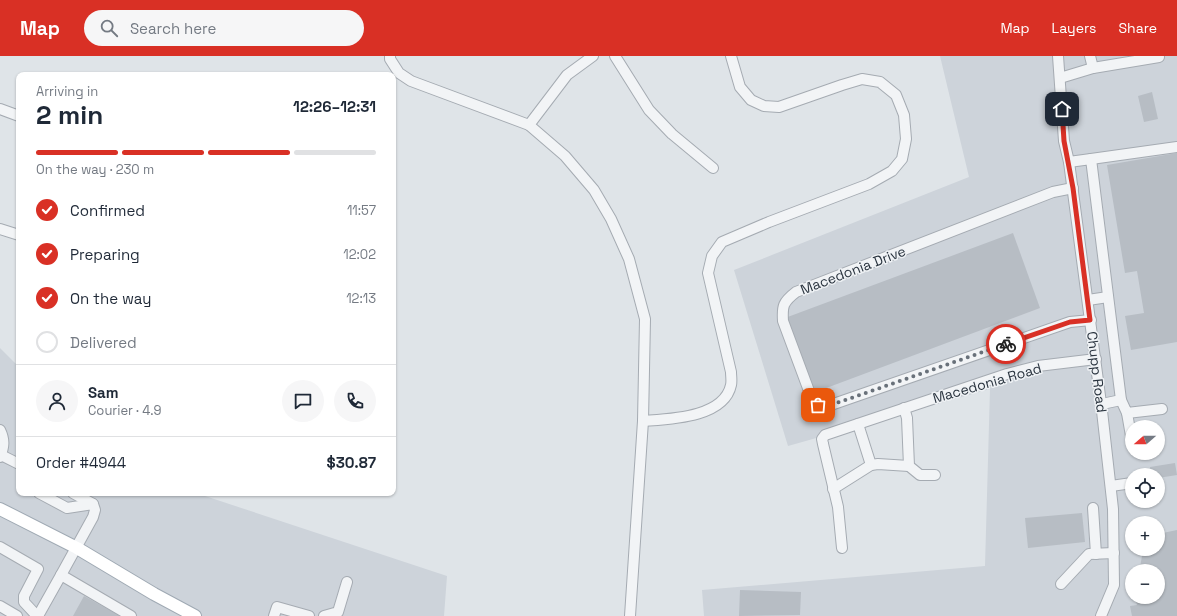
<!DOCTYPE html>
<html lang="en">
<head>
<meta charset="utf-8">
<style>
	body { margin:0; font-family:"Space Grotesk",sans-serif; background:#f6f6f7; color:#1f2937; height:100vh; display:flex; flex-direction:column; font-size:15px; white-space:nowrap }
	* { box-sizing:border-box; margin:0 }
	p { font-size:13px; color:#747a83 }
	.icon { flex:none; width:22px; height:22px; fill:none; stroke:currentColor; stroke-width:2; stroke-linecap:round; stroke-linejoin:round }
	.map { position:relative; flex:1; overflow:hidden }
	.panel { position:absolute; left:16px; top:16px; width:380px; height:424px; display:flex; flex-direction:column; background:#fff; border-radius:8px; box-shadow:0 1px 3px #0004 }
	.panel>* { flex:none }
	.needle { width:26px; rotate:250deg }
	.tools { position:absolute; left:1125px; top:364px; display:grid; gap:8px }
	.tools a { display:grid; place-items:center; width:40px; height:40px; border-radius:50%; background:#fff; box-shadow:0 1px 3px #0004; font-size:20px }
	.pin { position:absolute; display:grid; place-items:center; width:34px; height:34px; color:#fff; margin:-17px; border-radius:8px; box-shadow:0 2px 6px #0006 }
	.courier { position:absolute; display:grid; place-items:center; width:40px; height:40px; margin:-20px; border:3px solid #d93025; border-radius:50%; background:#fff; color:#222; box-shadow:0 1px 5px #0007 }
	.overview em { font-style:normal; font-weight:600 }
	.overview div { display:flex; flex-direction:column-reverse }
	.overview { display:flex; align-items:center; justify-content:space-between; height:68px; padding:0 20px }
	h1 { font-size:26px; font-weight:600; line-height:30px }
	.bar { display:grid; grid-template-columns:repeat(4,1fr); gap:6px 4px; align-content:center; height:48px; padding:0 20px }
	.bar i { height:5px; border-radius:3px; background:#e0e1e3 }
	.bar .current { background:#d93025 }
	.bar p { grid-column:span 4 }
	.line { display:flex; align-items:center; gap:10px; padding:0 20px; border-top:1px solid #e0e1e3 }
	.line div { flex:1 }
	.round { display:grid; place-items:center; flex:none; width:42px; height:42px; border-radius:21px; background:#f6f6f7 }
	ol { padding:0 20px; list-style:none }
	li { display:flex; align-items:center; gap:12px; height:44px }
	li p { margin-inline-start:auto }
	li .icon { padding:4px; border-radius:50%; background:#d93025; color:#fff; stroke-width:4 }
	li:last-child { color:#747a83 }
	li i { width:22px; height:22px; border:2px solid #e0e1e3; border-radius:50% }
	header { display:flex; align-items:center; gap:24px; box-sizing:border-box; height:56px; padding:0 20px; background:#d93025; color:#fff }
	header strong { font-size:19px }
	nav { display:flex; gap:22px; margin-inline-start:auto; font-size:14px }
	.search { width:280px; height:36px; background:#f6f6f7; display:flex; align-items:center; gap:10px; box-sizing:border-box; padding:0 14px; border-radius:22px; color:#747a83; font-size:15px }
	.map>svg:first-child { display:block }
	.built { fill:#cdd3da; fill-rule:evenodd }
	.building { fill:#b7bdc4 }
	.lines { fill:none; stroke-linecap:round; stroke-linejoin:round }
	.minor-casing { stroke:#a5abb2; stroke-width:12 }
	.major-casing { stroke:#9fa9b3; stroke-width:14 }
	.minor { stroke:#f2f4f6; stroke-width:10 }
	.major { stroke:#fff; stroke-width:12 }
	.done { stroke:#69717a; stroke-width:4; stroke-dasharray:0 7.2 }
	.route { stroke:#d93025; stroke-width:5 }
	.labels { text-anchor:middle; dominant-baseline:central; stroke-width:3; stroke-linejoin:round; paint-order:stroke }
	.street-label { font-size:14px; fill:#29333e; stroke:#eff2f5 }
</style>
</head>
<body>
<header>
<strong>Map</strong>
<div class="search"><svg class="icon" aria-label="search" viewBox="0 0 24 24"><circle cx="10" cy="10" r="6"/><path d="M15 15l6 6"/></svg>Search here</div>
<nav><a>Map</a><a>Layers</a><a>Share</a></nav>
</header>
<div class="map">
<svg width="1177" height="560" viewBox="0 0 1177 560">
	<rect width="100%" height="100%" fill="#dfe4e8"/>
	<g class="built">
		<path d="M940 0H1177V560H704L702 534 985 510 990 333 788 390 734 214 969 121ZM1132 371H1158V397H1132ZM1132 419H1158V445H1132ZM1132 467H1158V493H1132ZM1132 515H1158V541H1132Z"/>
		<path d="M0 292 19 311V437H196L447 520 444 560H0Z"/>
	</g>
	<g class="building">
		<path d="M1152 36 1158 63 1144 66 1138 40Z"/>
		<path d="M1177 97V286L1131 294 1125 260 1144 257 1137 215 1125 217 1107 109Z"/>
		<path d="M1013 177 1040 252 813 337 785 262Z"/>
		<path d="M1175 407 1177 419 1158 422V419H1151L1150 411Z"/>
		<path d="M1082 457 1085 486 1028 492 1025 462Z"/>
		<path d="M1177 474V560H1132L1130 550 1137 549 1135 541H1158V515H1136V512L1140 511 1142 500H1151L1150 493H1158V478Z"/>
		<path d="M740 534 801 536 800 559 739 560Z"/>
		<path d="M84 540 120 560H73Z"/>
	</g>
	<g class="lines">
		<defs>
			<g id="minor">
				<path d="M390 0V3L399 17 411 25 529 69 567 19 593 0"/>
				<path d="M615 0 649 54 672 78 713 112"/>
				<path d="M1058 0 1064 85 1069 106 1102 355 1113 453 1114 529 1101 560"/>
				<path d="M1090 0 1093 12"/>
				<path d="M1060 22 1093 12 1159 1"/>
				<path d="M0 53 19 60"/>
				<path d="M529 69 565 100 594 134 611 163 629 203 645 263 643 365 630 560"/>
				<path d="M1091 103 1177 91"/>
				<path d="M1069 106 1091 103 1121 344 1102 348"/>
				<path d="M1073 132 1053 136 796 236C783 246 782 250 783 265L812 343 814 347 825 351 1070 266 1091 264"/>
				<path d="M0 173 19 179"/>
				<path d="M1088 244 1108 241"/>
				<path d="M1121 344 1127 357 1162 353"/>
				<path d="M904 352 907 362 909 410 920 419H935"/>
				<path d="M1127 357 1131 380"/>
				<path d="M643 365C669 363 724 362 731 329 732 325 731 320 731 316L708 217 712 200 722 186 769 166 869 128 892 115 902 103 906 83 904 59 896 39 880 26 862 23 842 29 779 51 764 50 751 44 740 31 731 0"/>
				<path d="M858 368 871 409"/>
				<path d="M0 374C5 384 4 391 0 401"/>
				<path d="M1 399 19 408"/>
				<path d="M1111 430 1132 427"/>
				<path d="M833 433 871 409 878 408 909 410"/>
				<path d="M39 437 67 452 93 448"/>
				<path d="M73 437 93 448 95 454 93 461 61 519 131 560"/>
				<path d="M1093 452 1096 498"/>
				<path d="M0 491 38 513 24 540V546L37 560"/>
				<path d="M842 492 838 451 823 388 822 383 825 379 1007 318 1038 310 1096 303"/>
				<path d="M1061 528 1089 498 1114 497"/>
				<path d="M0 550 17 560"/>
				<path d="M38 560 61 519"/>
				<path d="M274 560 277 551 309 560"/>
				<path d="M324 560 338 556 347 526"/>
			</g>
			<path id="major" d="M0 453 77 492 154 538 195 560"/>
		</defs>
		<use href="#minor" class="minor-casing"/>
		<use href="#major" class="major-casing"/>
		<use href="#minor" class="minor"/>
		<use href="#major" class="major"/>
	</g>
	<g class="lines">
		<path class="done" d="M818 349 825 351 831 349 1006 288"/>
		<path class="route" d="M1006 288 1070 266 1090 264 1073 132 1064 85 1062 53"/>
	</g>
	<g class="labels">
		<g class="street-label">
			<text transform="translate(853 214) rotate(-21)">Macedonia Drive</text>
			<text transform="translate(1097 316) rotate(83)">Chupp Road</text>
			<text transform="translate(987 327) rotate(-16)">Macedonia Road</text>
		</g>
	</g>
</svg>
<div class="tools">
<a><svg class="needle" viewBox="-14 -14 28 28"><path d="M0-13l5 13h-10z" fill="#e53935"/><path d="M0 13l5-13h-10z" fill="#747a83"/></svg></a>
<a><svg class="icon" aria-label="locate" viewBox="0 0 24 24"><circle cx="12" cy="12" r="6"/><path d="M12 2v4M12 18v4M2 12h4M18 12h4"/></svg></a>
<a>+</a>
<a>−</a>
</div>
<div class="pin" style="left:818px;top:349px;background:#ea580c"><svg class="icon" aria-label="bag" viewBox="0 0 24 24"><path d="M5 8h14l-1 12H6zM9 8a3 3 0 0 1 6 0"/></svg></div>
<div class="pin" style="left:1062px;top:53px;background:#1f2937"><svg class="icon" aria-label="home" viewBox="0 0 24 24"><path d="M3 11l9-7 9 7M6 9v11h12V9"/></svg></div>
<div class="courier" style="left:1006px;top:288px"><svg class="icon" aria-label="bike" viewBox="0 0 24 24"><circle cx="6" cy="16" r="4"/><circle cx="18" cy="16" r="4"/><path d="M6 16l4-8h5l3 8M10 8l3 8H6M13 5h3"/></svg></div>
<section class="panel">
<div class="overview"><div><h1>2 min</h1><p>Arriving in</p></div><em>12:26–12:31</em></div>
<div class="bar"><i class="current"></i><i class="current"></i><i class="current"></i><i></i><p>On the way · 230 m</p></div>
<ol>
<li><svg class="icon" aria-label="check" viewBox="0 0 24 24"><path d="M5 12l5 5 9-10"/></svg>Confirmed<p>11:57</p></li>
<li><svg class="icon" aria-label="check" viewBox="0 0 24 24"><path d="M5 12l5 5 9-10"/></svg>Preparing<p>12:02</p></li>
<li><svg class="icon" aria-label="check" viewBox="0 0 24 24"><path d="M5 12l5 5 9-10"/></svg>On the way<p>12:13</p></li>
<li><i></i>Delivered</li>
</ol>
<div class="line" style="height:72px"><a class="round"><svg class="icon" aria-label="person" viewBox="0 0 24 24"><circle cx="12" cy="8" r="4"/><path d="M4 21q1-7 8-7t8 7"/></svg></a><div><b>Sam</b><p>Courier · 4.9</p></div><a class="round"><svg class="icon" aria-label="chat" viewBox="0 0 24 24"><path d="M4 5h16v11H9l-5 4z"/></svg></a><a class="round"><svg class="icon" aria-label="phone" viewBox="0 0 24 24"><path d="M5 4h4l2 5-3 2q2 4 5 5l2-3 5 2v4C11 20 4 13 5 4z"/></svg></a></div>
<div class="line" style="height:52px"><div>Order #4944</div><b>$30.87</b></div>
</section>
</div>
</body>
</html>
